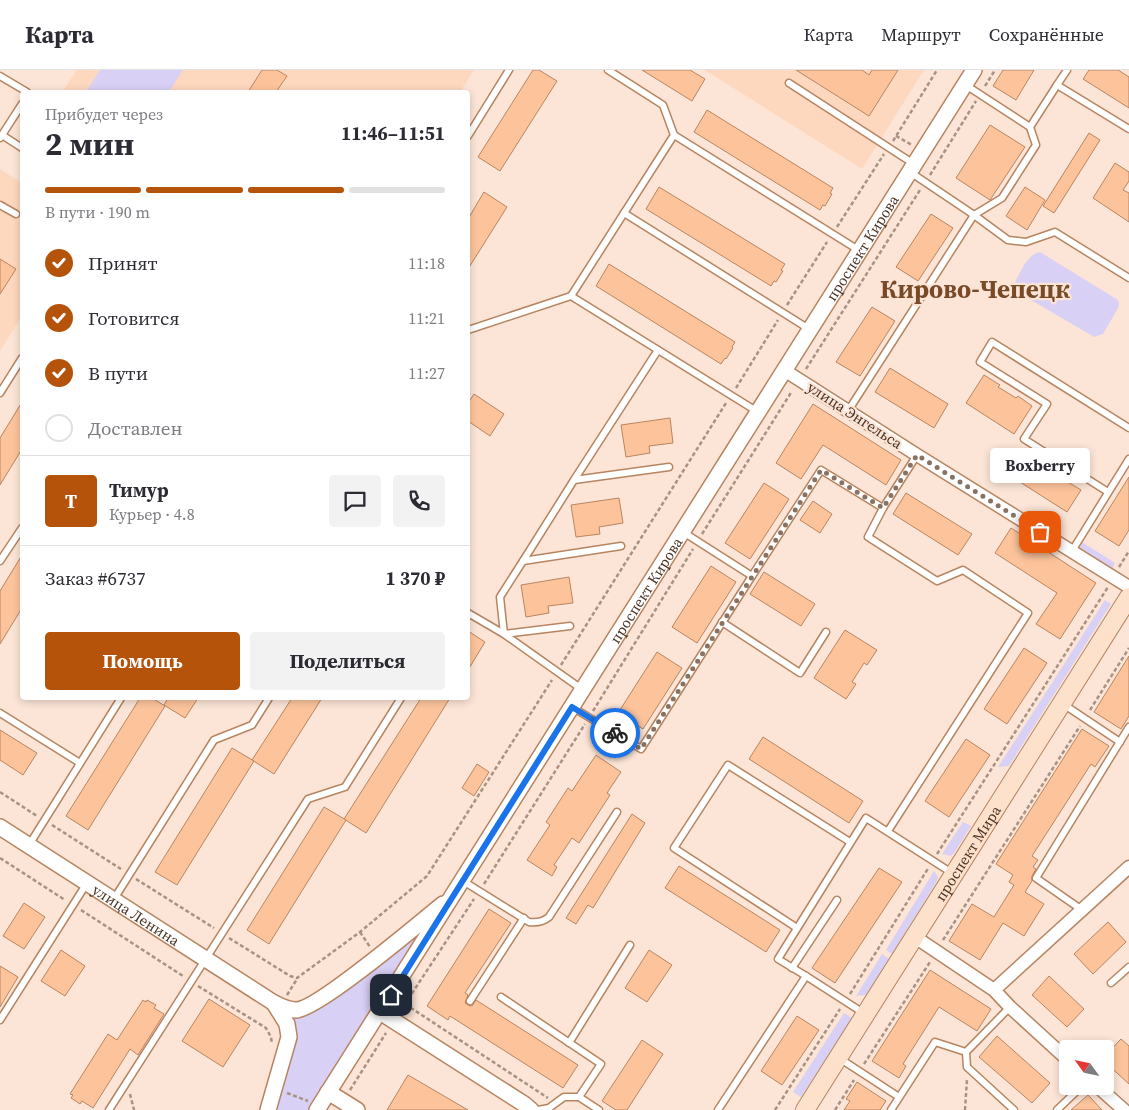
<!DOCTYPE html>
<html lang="ru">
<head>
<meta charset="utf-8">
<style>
	body { margin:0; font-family:"Source Serif 4",serif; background:#f2f2f3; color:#2b2b33; height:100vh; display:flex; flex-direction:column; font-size:19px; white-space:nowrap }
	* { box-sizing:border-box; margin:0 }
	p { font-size:16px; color:#7c7c81 }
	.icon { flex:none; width:28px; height:28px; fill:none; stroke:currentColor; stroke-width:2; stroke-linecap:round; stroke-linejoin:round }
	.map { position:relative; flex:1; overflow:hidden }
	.drawer { position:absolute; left:20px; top:20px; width:450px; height:610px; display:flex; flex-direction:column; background:#fff; border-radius:5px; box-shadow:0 2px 8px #0003 }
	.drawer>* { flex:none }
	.needle { width:32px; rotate:303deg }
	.tools { position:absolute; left:1059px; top:970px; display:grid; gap:10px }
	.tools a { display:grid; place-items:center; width:55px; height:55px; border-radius:5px; background:#fff; box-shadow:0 2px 8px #0003; font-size:25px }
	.pin { position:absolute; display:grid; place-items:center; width:42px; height:42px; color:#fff; margin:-21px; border-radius:10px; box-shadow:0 2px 8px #0006 }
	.courier { position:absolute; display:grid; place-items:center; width:50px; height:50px; margin:-25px; border:4px solid #1a73e8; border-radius:50%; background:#fff; color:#222; box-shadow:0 1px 6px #0007 }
	.bubble { position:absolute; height:35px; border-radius:5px; background:#fff; box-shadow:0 2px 8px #0003; font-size:16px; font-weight:700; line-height:35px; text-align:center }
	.overview em { font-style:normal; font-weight:700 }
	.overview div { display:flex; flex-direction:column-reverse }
	.overview { display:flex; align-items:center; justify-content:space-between; height:85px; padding:0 25px }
	h1 { font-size:32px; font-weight:700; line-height:38px }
	.bar { display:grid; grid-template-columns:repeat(4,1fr); gap:8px 5px; align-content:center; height:60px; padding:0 25px }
	.bar i { height:6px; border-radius:4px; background:#e1e1e2 }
	.bar .on { background:#b45309 }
	.bar p { grid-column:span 4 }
	.line { display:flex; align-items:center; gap:12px; padding:0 25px; border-top:1px solid #e1e1e2 }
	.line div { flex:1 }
	.round { display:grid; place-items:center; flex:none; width:52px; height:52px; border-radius:5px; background:#f2f2f3 }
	ol { padding:0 25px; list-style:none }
	li { display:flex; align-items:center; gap:15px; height:55px }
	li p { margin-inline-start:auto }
	li .icon { padding:5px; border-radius:50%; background:#b45309; color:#fff; stroke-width:4 }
	li:last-child { color:#7c7c81 }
	li i { width:28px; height:28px; border:2px solid #e1e1e2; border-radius:50% }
	.cta { display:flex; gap:10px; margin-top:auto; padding:10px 25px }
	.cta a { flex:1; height:58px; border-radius:5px; background:#b45309; color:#fff; font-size:20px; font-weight:700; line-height:58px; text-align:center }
	.cta a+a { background:#f2f2f3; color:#2b2b33 }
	header { display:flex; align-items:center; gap:30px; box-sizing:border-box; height:70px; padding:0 25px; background:#fff; border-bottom:1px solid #e1e1e2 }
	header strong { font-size:24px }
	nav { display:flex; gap:28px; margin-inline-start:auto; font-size:18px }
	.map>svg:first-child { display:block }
	.built { fill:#fdd8be }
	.green { fill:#d9d0f5 }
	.building { fill:#fdc49c; stroke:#b88561 }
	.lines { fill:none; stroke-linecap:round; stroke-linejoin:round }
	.service-casing { stroke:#b78460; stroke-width:9 }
	.minor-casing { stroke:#b78460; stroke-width:15 }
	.tertiary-casing { stroke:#b78460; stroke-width:18 }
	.secondary-casing { stroke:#b78460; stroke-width:20 }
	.path { stroke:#a99283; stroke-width:2.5; stroke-dasharray:4 2.5; stroke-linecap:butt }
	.service { stroke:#fff; stroke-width:6 }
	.minor { stroke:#fff; stroke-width:12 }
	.tertiary { stroke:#fff; stroke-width:15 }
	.secondary { stroke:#fde1cb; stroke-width:18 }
	.done { stroke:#887263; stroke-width:5; stroke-dasharray:0 9 }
	.route { stroke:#1a73e8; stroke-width:6 }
	.labels { text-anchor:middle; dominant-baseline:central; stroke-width:4.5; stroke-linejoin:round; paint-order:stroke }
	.street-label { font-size:15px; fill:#4a3425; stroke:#fce5d6 }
	.town-label { font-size:25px; font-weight:bold; fill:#784a27; stroke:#fce5d6 }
</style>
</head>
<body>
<header>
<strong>Карта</strong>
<nav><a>Карта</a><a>Маршрут</a><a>Сохранённые</a></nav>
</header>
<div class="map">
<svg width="1129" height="1040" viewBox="0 0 1129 1040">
	<rect width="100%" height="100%" fill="#fce5d6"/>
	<g class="built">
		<path d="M77 0H474L460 22H62Z"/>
		<path d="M705 0H924L862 99Z"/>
		<path d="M0 99 22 113V245L0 281Z"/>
	</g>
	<g class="green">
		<path d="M100 0H183L169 22H86Z"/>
		<path d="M1040 182 1118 230 1119 234 1118 238 1103 264 1094 267 1089 264 1019 223 1014 215C1019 204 1028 183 1040 182Z"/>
		<path d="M1082 472 1115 493 1112 500 1082 481 1080 478Z"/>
		<path d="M1105 530 1111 534 1009 696 998 697Z"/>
		<path d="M963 752 971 756 954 783 951 786 942 784Z"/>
		<path d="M934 801 938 807 937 811 892 884 886 880Z"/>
		<path d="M453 826 317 1040H269L287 979 282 944 296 940Z"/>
		<path d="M882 884 889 889 866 925 856 926Z"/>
		<path d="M844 943 852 948 801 1027 793 1022Z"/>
	</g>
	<g class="building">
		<path d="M262 0H277L287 6 276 22H248Z"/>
		<path d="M533 0H539L557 11 500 101 478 87Z"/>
		<path d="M642 0H690L705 9 692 31Z"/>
		<path d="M796 0H862L869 5 872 0H898L869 46Z"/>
		<path d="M1003 0H1034L1016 30 993 16Z"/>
		<path d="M1089 0H1118L1129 7V38L1083 9Z"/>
		<path d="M707 40 833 118 830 123 832 124 825 136 823 135 820 140 694 62Z"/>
		<path d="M990 55 1025 77 990 130 956 108Z"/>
		<path d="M1089 63 1100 70 1054 143 1043 136Z"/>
		<path d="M1115 93 1129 102V111L1123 120 1129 123V152L1093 128Z"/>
		<path d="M659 117 785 194 781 200 783 201 776 212 774 211 771 216 646 139Z"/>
		<path d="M1025 117 1045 130 1027 160 1006 146Z"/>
		<path d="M484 122 507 137 468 199V149Z"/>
		<path d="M931 144 953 158 918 211 896 197Z"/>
		<path d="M0 189 16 199 0 224Z"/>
		<path d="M609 194 735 272 732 277 733 278 726 289 725 288 721 294 596 216Z"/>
		<path d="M872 237 895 251 860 306 836 292Z"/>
		<path d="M890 298 948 334 934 358 875 322Z"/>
		<path d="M984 305 1000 315 998 317 1016 328 1018 326 1032 336 1014 364 966 333Z"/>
		<path d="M474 324 504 344 490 366 468 351V333Z"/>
		<path d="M22 332V379L0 415V368Z"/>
		<path d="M813 334 901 390 886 415 823 375 801 409 776 393Z"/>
		<path d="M670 348 673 373 649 376 650 383 626 387 621 355Z"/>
		<path d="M1022 384 1081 420 1067 442 1009 405Z"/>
		<path d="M1129 407V460L1119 476 1095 461Z"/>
		<path d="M764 413 789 429 750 489 725 473Z"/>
		<path d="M906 423 972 464 958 485 893 444Z"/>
		<path d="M619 428 623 453 599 457 600 464 576 467 571 435Z"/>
		<path d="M813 431 832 444 820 463 800 450Z"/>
		<path d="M1011 458 1096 513 1060 569 1036 554 1057 523 995 483Z"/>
		<path d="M22 485V538L0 574V521Z"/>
		<path d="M711 496 736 512 697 573 672 557Z"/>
		<path d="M764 502 815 534 801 556 750 524Z"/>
		<path d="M569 507 573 533 548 536 549 543 526 547 521 515Z"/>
		<path d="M845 560 877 580 867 595 864 593 852 612 856 614 846 629 814 608Z"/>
		<path d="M468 561 485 572 468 600Z"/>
		<path d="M1024 578 1047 593 1007 654 984 639Z"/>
		<path d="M657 582 682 598 643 659 618 643Z"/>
		<path d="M1129 586V646L1121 659 1094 642Z"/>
		<path d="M140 628H152L165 636 88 760 66 746Z"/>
		<path d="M168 628H198L185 648 164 635Z"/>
		<path d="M292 628H322L274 704 252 690Z"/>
		<path d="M421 628H450L366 763 344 749Z"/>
		<path d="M1082 659 1109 676 1095 697 1091 694 1032 786 1038 790 1033 797 1036 799 1032 806V811L1025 822 1044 834 1024 866 1003 853 980 890 949 871 972 834 994 847 1014 815 1009 812 1013 805 996 794Z"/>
		<path d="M0 660 37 683 23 705 0 690Z"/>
		<path d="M763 667 863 731 849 753 749 689Z"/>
		<path d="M966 669 990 685 949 747 925 731Z"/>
		<path d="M232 678 254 691 177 815 155 802Z"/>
		<path d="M596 685 621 702 607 723 610 725 579 773 572 768 554 795 557 797 552 806 527 790 550 755 546 752 568 718 572 721Z"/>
		<path d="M477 694 489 702 474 726 462 718Z"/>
		<path d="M324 737 346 750 269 874 247 860Z"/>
		<path d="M632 744 645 753 593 838 588 835 576 854 566 848Z"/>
		<path d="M679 796 780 860 766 882 665 818Z"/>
		<path d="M879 798 902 812 835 913 812 898Z"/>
		<path d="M24 833 45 847 24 879 3 866Z"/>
		<path d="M489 839 511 853 465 923 468 925 465 933 468 935 472 936 476 930 578 995 563 1018 450 946 448 950 427 936Z"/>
		<path d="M1108 852 1126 872 1093 904 1074 884Z"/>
		<path d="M61 880 85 896 65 926 41 911Z"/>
		<path d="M649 880 672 895 647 932 625 918Z"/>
		<path d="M0 896 18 907 0 937Z"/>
		<path d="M930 900 991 939 977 961 939 937 903 994 906 996 899 1008 872 991Z"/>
		<path d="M1049 906 1084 939 1067 957 1032 925Z"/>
		<path d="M209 929 250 955 223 997 182 971Z"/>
		<path d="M143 930 146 932 147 930 156 935 154 938 164 944 138 985 130 979 93 1038 82 1031 80 1034 71 1028 73 1025 70 1024 108 964 117 970Z"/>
		<path d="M797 946 819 960 782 1015 761 1001Z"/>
		<path d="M997 966 1050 1013 1032 1033 979 987Z"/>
		<path d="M1121 969 1129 976V1014L1105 992V986Z"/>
		<path d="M642 970 663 984 627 1040H616L602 1031Z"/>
		<path d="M408 1005 468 1040H387Z"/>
		<path d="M857 1012 886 1031 880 1040H844L850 1031 846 1029Z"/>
		<path d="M1088 1025 1102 1040H1071Z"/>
	</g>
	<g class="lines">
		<defs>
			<g id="service">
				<path d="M0 6 27 22"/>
				<path d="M789 13 914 94"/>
				<path d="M964 14 1030 57"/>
				<path d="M1057 15 1067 0"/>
				<path d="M1129 59 1057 15 1030 57 1036 75 1002 128 974 145 1008 170 1026 172 1055 162 1129 208"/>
				<path d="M2 65 22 78"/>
				<path d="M674 65 860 181"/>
				<path d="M468 66 509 0"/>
				<path d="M0 68 22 34"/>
				<path d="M0 135 16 144"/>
				<path d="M624 143 809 259"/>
				<path d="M571 226 674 65 663 35 608 0"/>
				<path d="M468 260 571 226 758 342"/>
				<path d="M0 323 22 288"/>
				<path d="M848 341 974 145 910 102"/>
				<path d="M574 410 658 280"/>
				<path d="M1108 422 1024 369 1047 334 980 292 992 272 1129 358"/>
				<path d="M883 438 917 385"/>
				<path d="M1072 481 1129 389"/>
				<path d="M0 491 22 458"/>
				<path d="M523 491 574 410 669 397"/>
				<path d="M752 506 821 400 883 438 868 467 937 511 963 500 1028 543 888 761"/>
				<path d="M468 543 504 564 583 620"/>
				<path d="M722 552 800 603 826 562"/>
				<path d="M570 556 504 564 500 527 523 491 621 476"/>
				<path d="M1063 634 1120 672"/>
				<path d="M572 637 641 679 752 506 683 462"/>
				<path d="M0 643 80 693"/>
				<path d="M29 775 121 628"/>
				<path d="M463 811 529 852C537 853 543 852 549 847L617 742"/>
				<path d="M114 829 214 670 252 655 269 628"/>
				<path d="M1082 840 1036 808 1129 657"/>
				<path d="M797 858 674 778 728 695 850 772"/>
				<path d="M792 898 837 830"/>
				<path d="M806 906 778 889 866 748 952 803"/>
				<path d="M1111 913 1129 897"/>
				<path d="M501 927 601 994 579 1027H564L549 1038 538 1040"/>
				<path d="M470 931 524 848"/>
				<path d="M1010 937 966 982 967 997 1014 1040"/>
				<path d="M0 950 87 813"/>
				<path d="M569 973 630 875"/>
				<path d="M839 988 899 1027"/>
				<path d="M579 1027 599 1040"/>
				<path d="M109 1040 308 729 345 717 401 628"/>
				<path d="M718 1040 806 906 865 944"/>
				<path d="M891 1040 935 972 966 982"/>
				<path d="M1057 1040 1082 1016"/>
			</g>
			<g id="minor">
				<path d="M784 300 917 385 1129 517"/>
				<path d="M915 867 994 920 1010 937 1068 990"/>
				<path d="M994 920 1129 797"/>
				<path d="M1097 1016 1124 1040"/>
			</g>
			<g id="tertiary">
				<path id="s1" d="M0 757 274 933C280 936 289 940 296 940 317 940 421 852 443 834"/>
				<path d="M380 942 524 1034 531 1040"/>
				<path d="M328 1022 357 1040"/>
				<path d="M268 1040 289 967 287 954 274 933"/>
				<path id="s2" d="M317 1040 974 0"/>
			</g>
			<g id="secondary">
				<path id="s3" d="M805 1040 1129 527"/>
			</g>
		</defs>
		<use href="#service" class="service-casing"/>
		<use href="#minor" class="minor-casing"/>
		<use href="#tertiary" class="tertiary-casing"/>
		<use href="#secondary" class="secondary-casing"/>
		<g class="path">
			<path d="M985 16 995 0"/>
			<path d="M896 66 912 75"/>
			<path d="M893 71 937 0"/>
			<path d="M930 105 976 31"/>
			<path d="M837 157 884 84"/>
			<path d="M787 235 827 172"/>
			<path d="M806 299 920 120"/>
			<path d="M736 318 778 250"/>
			<path d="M702 464 792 321"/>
			<path d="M1119 497 1129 481"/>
			<path d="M561 595 726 333"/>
			<path d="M1090 640 1129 578"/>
			<path d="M593 641 693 479"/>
			<path d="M0 722 37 746"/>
			<path d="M52 755 121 799"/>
			<path d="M937 784 1108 517"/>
			<path d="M0 788 65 830"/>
			<path d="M136 809 214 858"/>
			<path d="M484 814 585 654"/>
			<path d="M81 840 183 906"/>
			<path d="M360 862 370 877"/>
			<path d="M229 868 290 906 297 908 360 862 427 806 552 610"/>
			<path d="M943 870 1080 656"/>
			<path d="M198 916 266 958 271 967 272 974"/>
			<path d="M850 924 929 797"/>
			<path d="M287 925 297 909"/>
			<path d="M405 934 548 1028"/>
			<path d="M401 940 474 829"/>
			<path d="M864 994 930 892"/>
			<path d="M350 1020 386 963"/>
			<path d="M287 1023 308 1031"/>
			<path d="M130 1024 134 1040"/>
			<path d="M775 1040 840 939"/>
			<path d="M835 1040 854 1010"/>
			<path d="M965 1040 967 1009"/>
		</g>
		<use href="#service" class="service"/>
		<use href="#minor" class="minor"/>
		<use href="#tertiary" class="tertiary"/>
		<use href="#secondary" class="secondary"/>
	</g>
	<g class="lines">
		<path class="done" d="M615 663 641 679 821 400 883 438 917 385 1040 462"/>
		<path class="route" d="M391 925 572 637 615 663"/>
	</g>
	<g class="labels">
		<g class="street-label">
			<text stroke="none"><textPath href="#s2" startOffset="1020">проспект Кирова</textPath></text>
			<text transform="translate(855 345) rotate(33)">улица Энгельса</text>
			<text stroke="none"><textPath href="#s2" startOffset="615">проспект Кирова</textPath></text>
			<text stroke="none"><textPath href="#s3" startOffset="304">проспект Мира</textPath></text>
			<text stroke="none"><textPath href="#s1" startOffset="162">улица Ленина</textPath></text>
		</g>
		<g class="town-label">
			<text x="975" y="219">Кирово-Чепецк</text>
		</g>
	</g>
</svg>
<div class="tools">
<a><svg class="needle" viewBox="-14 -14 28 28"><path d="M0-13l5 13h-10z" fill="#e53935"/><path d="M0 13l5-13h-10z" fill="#7c7c81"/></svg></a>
</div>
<div class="pin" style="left:1040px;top:462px;background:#ea580c"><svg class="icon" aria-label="bag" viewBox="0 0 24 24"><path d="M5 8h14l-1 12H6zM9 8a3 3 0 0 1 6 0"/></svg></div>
<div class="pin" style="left:391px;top:925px;background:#1f2937"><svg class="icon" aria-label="home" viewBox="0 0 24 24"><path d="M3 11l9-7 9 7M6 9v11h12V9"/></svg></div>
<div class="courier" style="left:615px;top:663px"><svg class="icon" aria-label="bike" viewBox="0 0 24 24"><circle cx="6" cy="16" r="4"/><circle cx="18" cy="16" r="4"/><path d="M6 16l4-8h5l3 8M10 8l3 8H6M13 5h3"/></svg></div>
<div class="bubble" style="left:990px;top:378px;width:100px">Boxberry</div>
<section class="drawer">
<div class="overview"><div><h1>2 мин</h1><p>Прибудет через</p></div><em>11:46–11:51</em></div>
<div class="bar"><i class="on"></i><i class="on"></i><i class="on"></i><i></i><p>В пути · 190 m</p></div>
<ol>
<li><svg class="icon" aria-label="check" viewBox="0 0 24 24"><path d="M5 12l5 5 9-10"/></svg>Принят<p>11:18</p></li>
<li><svg class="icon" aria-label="check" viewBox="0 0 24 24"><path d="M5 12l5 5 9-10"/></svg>Готовится<p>11:21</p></li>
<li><svg class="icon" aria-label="check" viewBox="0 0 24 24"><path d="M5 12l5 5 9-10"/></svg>В пути<p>11:27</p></li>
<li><i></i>Доставлен</li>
</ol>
<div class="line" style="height:90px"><b class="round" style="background:#b45309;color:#fff">Т</b><div><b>Тимур</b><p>Курьер · 4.8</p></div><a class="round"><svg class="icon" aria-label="chat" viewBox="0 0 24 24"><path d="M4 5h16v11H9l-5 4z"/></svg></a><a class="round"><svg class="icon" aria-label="phone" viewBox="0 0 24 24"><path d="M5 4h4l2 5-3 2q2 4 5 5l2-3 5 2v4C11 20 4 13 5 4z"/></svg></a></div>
<div class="line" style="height:65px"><div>Заказ #6737</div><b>1 370 ₽</b></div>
<div class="cta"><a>Помощь</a><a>Поделиться</a></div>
</section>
</div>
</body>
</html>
